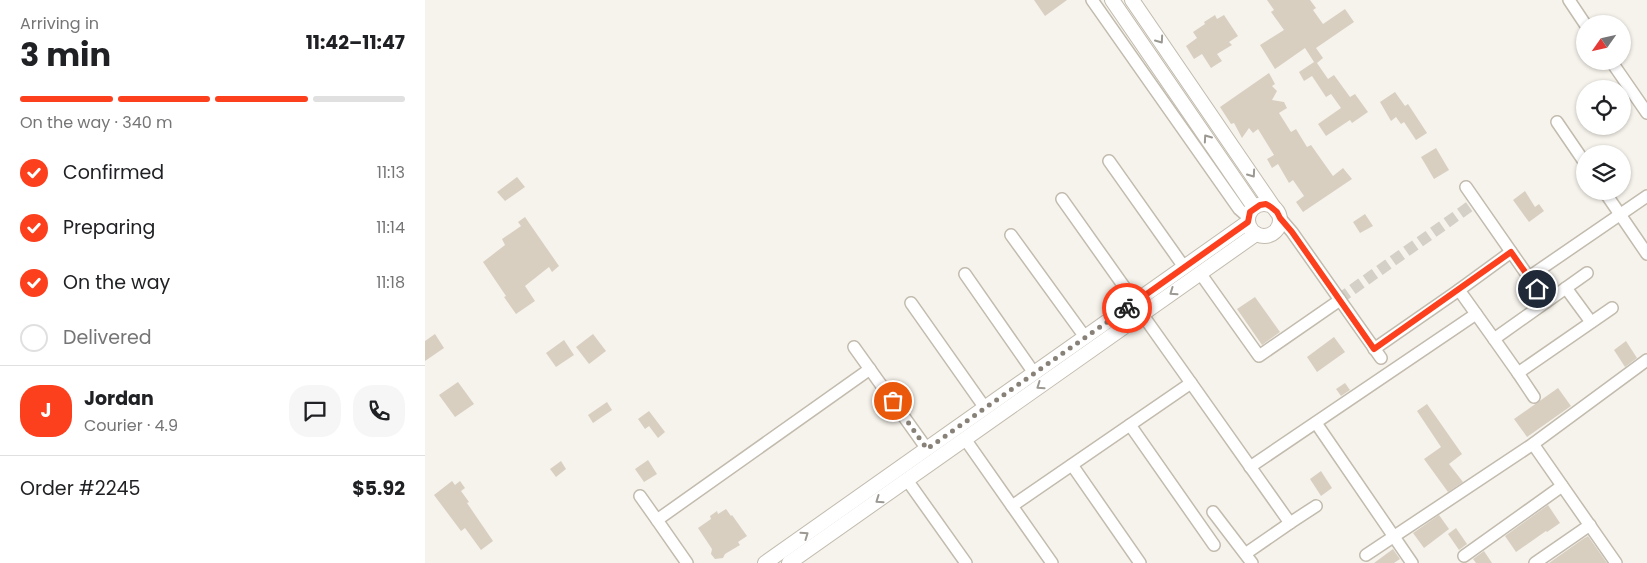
<!DOCTYPE html>
<html lang="en">
<head>
<meta charset="utf-8">
<style>
	body { margin:0; font-family:Poppins,sans-serif; background:#f6f6f6; color:#202124; height:100vh; display:flex; flex-direction:column; font-size:19px; white-space:nowrap }
	* { box-sizing:border-box; margin:0 }
	p { font-size:16px; color:#757577 }
	.icon { flex:none; width:28px; height:28px; fill:none; stroke:currentColor; stroke-width:2; stroke-linecap:round; stroke-linejoin:round }
	.map { position:relative; flex:1; overflow:hidden }
	.panel { display:flex; flex-direction:column; background:#fff; width:425px }
	.panel>* { flex:none }
	.needle { width:32px; rotate:236deg }
	.controls { position:absolute; left:1151px; top:15px; display:grid; gap:10px }
	.controls a { display:grid; place-items:center; width:55px; height:55px; border-radius:50%; background:#fff; box-shadow:0 1px 4px #0004; font-size:25px }
	.pin { position:absolute; display:grid; place-items:center; width:42px; height:42px; color:#fff; margin:-21px; border:2px solid #fff; border-radius:50%; box-shadow:0 1px 5px #0007 }
	.courier { position:absolute; display:grid; place-items:center; width:50px; height:50px; margin:-25px; border:4px solid #fc3f1d; border-radius:50%; background:#fff; color:#222; box-shadow:0 1px 6px #0007 }
	.head em { font-style:normal; font-weight:700 }
	.head div { display:flex; flex-direction:column-reverse }
	.head { display:flex; align-items:center; justify-content:space-between; height:85px; padding:0 20px }
	h1 { font-size:32px; font-weight:700; line-height:38px }
	.bar { display:grid; grid-template-columns:repeat(4,1fr); gap:8px 5px; align-content:center; height:60px; padding:0 20px }
	.bar i { height:6px; border-radius:4px; background:#e0e0e0 }
	.bar .current { background:#fc3f1d }
	.bar p { grid-column:span 4 }
	.line { display:flex; align-items:center; gap:12px; padding:0 20px; border-top:1px solid #e0e0e0 }
	.line div { flex:1 }
	.round { display:grid; place-items:center; flex:none; width:52px; height:52px; border-radius:20px; background:#f6f6f6 }
	ol { padding:0 20px; list-style:none }
	li { display:flex; align-items:center; gap:15px; height:55px }
	li p { margin-inline-start:auto }
	li .icon { padding:5px; border-radius:50%; background:#fc3f1d; color:#fff; stroke-width:4 }
	li:last-child { color:#757577 }
	li i { width:28px; height:28px; border:2px solid #e0e0e0; border-radius:50% }
	main { display:flex; flex:1; min-height:0 }
	.map>svg:first-child { display:block }
	.building { fill:#d8cfc1 }
	.lines { fill:none; stroke-linecap:round; stroke-linejoin:round }
	.minor-tunnel { stroke:#d4d0c8; stroke-width:11; stroke-dasharray:11 5.5; stroke-linecap:butt }
	.minor-casing { stroke:#c2bbae; stroke-width:14 }
	.tertiary-casing { stroke:#c2bbae; stroke-width:16 }
	.minor { stroke:#fff; stroke-width:11 }
	.tertiary { stroke:#fff; stroke-width:14 }
	.oneway { stroke:#9c9892 }
	.done { stroke:#878178; stroke-width:5; stroke-dasharray:0 9 }
	.route { stroke:#fc3f1d; stroke-width:6 }
</style>
</head>
<body>
<main>
<section class="panel">
<div class="head"><div><h1>3 min</h1><p>Arriving in</p></div><em>11:42–11:47</em></div>
<div class="bar"><i class="current"></i><i class="current"></i><i class="current"></i><i></i><p>On the way · 340 m</p></div>
<ol>
<li><svg class="icon" aria-label="check" viewBox="0 0 24 24"><path d="M5 12l5 5 9-10"/></svg>Confirmed<p>11:13</p></li>
<li><svg class="icon" aria-label="check" viewBox="0 0 24 24"><path d="M5 12l5 5 9-10"/></svg>Preparing<p>11:14</p></li>
<li><svg class="icon" aria-label="check" viewBox="0 0 24 24"><path d="M5 12l5 5 9-10"/></svg>On the way<p>11:18</p></li>
<li><i></i>Delivered</li>
</ol>
<div class="line" style="height:90px"><b class="round" style="background:#fc3f1d;color:#fff">J</b><div><b>Jordan</b><p>Courier · 4.9</p></div><a class="round"><svg class="icon" aria-label="chat" viewBox="0 0 24 24"><path d="M4 5h16v11H9l-5 4z"/></svg></a><a class="round"><svg class="icon" aria-label="phone" viewBox="0 0 24 24"><path d="M5 4h4l2 5-3 2q2 4 5 5l2-3 5 2v4C11 20 4 13 5 4z"/></svg></a></div>
<div class="line" style="height:65px"><div>Order #2245</div><b>$5.92</b></div>
</section>
<div class="map">
<svg width="1222" height="563" viewBox="0 0 1222 563">
	<rect width="100%" height="100%" fill="#f6f3ec"/>
	<g class="building">
		<path d="M609 0H642L620 16Z"/>
		<path d="M842 0H885L891 8 888 10 898 24 920 9 929 22 891 48 898 58 892 63 903 79 909 75 925 97 930 94 943 112 927 123 925 120 901 136 893 124 916 108 906 94 901 97 887 76 879 81 874 72 889 62 880 48 850 69 835 45 859 30 846 12 849 10Z"/>
		<path d="M790 15 792 19 799 15 813 36 804 42 807 45 792 54 797 61 786 68 777 54 769 59 761 46 772 38 768 32 780 24 779 22Z"/>
		<path d="M844 73 850 84 847 86 852 91 847 100 859 102 862 108 854 113 866 132 871 129 882 147 886 145 908 176 918 168 927 179 878 212 871 202 879 196 868 180 864 183 853 164 847 168 842 159 849 155 833 129 828 133 824 128 817 138 809 123 806 124 795 107Z"/>
		<path d="M970 92 980 106 983 104 1002 133 991 140 979 122 976 124 971 117 966 121 955 102Z"/>
		<path d="M1011 148 1024 170 1009 179 996 157Z"/>
		<path d="M92 177 100 187 80 201 72 192Z"/>
		<path d="M1100 191 1110 207 1114 204 1119 211 1104 222 1088 200Z"/>
		<path d="M940 214 948 226 935 233 928 222Z"/>
		<path d="M100 217 134 266 127 272 124 267 100 286 110 301 91 314 79 297 81 296 58 262 80 245 77 239 96 226 93 222Z"/>
		<path d="M830 297 855 332 837 345 812 309Z"/>
		<path d="M10 334 19 348 0 361V341Z"/>
		<path d="M168 334 181 351 164 364 151 347Z"/>
		<path d="M909 337 920 352 892 372 882 357Z"/>
		<path d="M139 340 149 355 131 367 121 353Z"/>
		<path d="M1201 341 1212 358 1200 367 1189 350Z"/>
		<path d="M33 382 49 404 30 417 14 395Z"/>
		<path d="M920 383 925 390 916 396 911 389Z"/>
		<path d="M1133 388 1146 406 1102 437 1089 419Z"/>
		<path d="M182 402 187 410 168 423 163 415Z"/>
		<path d="M1002 404 1037 454 1024 464 1038 482 1023 492 999 459 1016 447 992 411Z"/>
		<path d="M224 411 240 432 233 438 224 426 220 429 213 419Z"/>
		<path d="M223 460 232 474 219 482 210 469Z"/>
		<path d="M136 461 141 469 131 477 125 469Z"/>
		<path d="M896 471 907 488 896 496 885 479Z"/>
		<path d="M27 481 30 485 35 481 40 488 36 491 44 502 42 503 68 541 56 550 40 528 36 531 9 495Z"/>
		<path d="M1123 505 1135 523 1122 532 1121 531 1091 552 1080 536Z"/>
		<path d="M301 509 306 516 307 515 322 536 313 542 315 545 300 554 298 558 290 559 286 554 287 549 273 528 286 519 285 516 292 511 293 514Z"/>
		<path d="M1014 515 1024 529 999 548 988 533Z"/>
		<path d="M1031 528 1042 544 1034 550 1023 534Z"/>
		<path d="M1163 536 1182 563H1124L1158 539Z"/>
		<path d="M968 549 975 559 969 563H949Z"/>
		<path d="M1059 551 1067 563H1051L1048 559Z"/>
	</g>
	<g class="lines">
		<path class="minor-tunnel" d="M914 299 1051 202"/>
		<defs>
			<g id="minor">
				<path d="M667 0 814 209 823 217"/>
				<path d="M1144 0 1160 24"/>
				<path d="M1186 61 1222 113"/>
				<path d="M1132 122 1160 163"/>
				<path d="M684 161 759 267"/>
				<path d="M1041 187 1121 302"/>
				<path d="M1179 191 1222 254"/>
				<path d="M637 199 710 302"/>
				<path d="M855 218 867 232 956 358"/>
				<path d="M586 235 660 337"/>
				<path d="M1086 252 1034 290 1069 339 1162 273"/>
				<path d="M775 273 834 356 915 300"/>
				<path d="M540 274 609 373"/>
				<path d="M1104 277 1222 196"/>
				<path d="M1141 288 1166 322"/>
				<path d="M486 303 560 408"/>
				<path d="M1069 339 1093 373"/>
				<path d="M429 347 502 449"/>
				<path d="M949 349 1034 290"/>
				<path d="M766 383 865 523 823 552"/>
				<path d="M1109 397 1093 373 1187 308"/>
				<path d="M891 423 987 563"/>
				<path d="M705 425 789 545"/>
				<path d="M540 439 627 563"/>
				<path d="M1108 444 1191 563"/>
				<path d="M647 465 715 563"/>
				<path d="M825 467 1051 314"/>
				<path d="M482 480 541 563"/>
				<path d="M215 496 232 520 445 369"/>
				<path d="M587 506 766 383 717 314"/>
				<path d="M788 512 827 563"/>
				<path d="M232 520 262 563"/>
				<path d="M865 523 891 506"/>
				<path d="M941 555 1108 444 1222 360"/>
				<path d="M1039 556 1137 486"/>
				<path d="M1110 563 1165 525"/>
			</g>
			<g id="tertiary">
				<path d="M687 0 829 207"/>
				<path d="M707 0 852 212"/>
				<circle cx="839" cy="220" r="16"/>
				<path d="M340 563 823 222"/>
				<path d="M364 563 831 234"/>
			</g>
		</defs>
		<use href="#minor" class="minor-casing"/>
		<use href="#tertiary" class="tertiary-casing"/>
		<use href="#minor" class="minor"/>
		<use href="#tertiary" class="tertiary"/>
	</g>
	<defs><path id="oneway-chevron" d="M-2-3.5L2.5 0L-2 3.5" fill="none" stroke-width="1.6" stroke-linecap="round" stroke-linejoin="round" transform="scale(1.25)"/></defs>
	<g class="oneway">
		<use href="#oneway-chevron" transform="translate(735 40) rotate(55)"/>
		<use href="#oneway-chevron" transform="translate(782 138) rotate(-125)"/>
		<use href="#oneway-chevron" transform="translate(827 174) rotate(55)"/>
		<use href="#oneway-chevron" transform="translate(748 292) rotate(145)"/>
		<use href="#oneway-chevron" transform="translate(615 386) rotate(145)"/>
		<use href="#oneway-chevron" transform="translate(454 500) rotate(145)"/>
		<use href="#oneway-chevron" transform="translate(380 535) rotate(-35)"/>
	</g>
	<g class="lines">
		<path class="done" d="M468 401 502 449 702 308"/>
		<path class="route" d="M702 308 823 222 825 212 835 205 841 204 846 207 852 212 855 218 867 232 949 349 1086 252 1112 289"/>
	</g>
</svg>
<div class="controls">
<a><svg class="needle" viewBox="-14 -14 28 28"><path d="M0-13l5 13h-10z" fill="#e53935"/><path d="M0 13l5-13h-10z" fill="#757577"/></svg></a>
<a><svg class="icon" aria-label="locate" viewBox="0 0 24 24"><circle cx="12" cy="12" r="6"/><path d="M12 2v4M12 18v4M2 12h4M18 12h4"/></svg></a>
<a><svg class="icon" aria-label="layers" viewBox="0 0 24 24"><path d="M12 4l9 5-9 5-9-5zM3 14l9 5 9-5"/></svg></a>
</div>
<div class="pin" style="left:468px;top:401px;background:#ea580c"><svg class="icon" aria-label="bag" viewBox="0 0 24 24"><path d="M5 8h14l-1 12H6zM9 8a3 3 0 0 1 6 0"/></svg></div>
<div class="pin" style="left:1112px;top:289px;background:#1f2937"><svg class="icon" aria-label="home" viewBox="0 0 24 24"><path d="M3 11l9-7 9 7M6 9v11h12V9"/></svg></div>
<div class="courier" style="left:702px;top:308px"><svg class="icon" aria-label="bike" viewBox="0 0 24 24"><circle cx="6" cy="16" r="4"/><circle cx="18" cy="16" r="4"/><path d="M6 16l4-8h5l3 8M10 8l3 8H6M13 5h3"/></svg></div>
</div>
</main>
</body>
</html>
